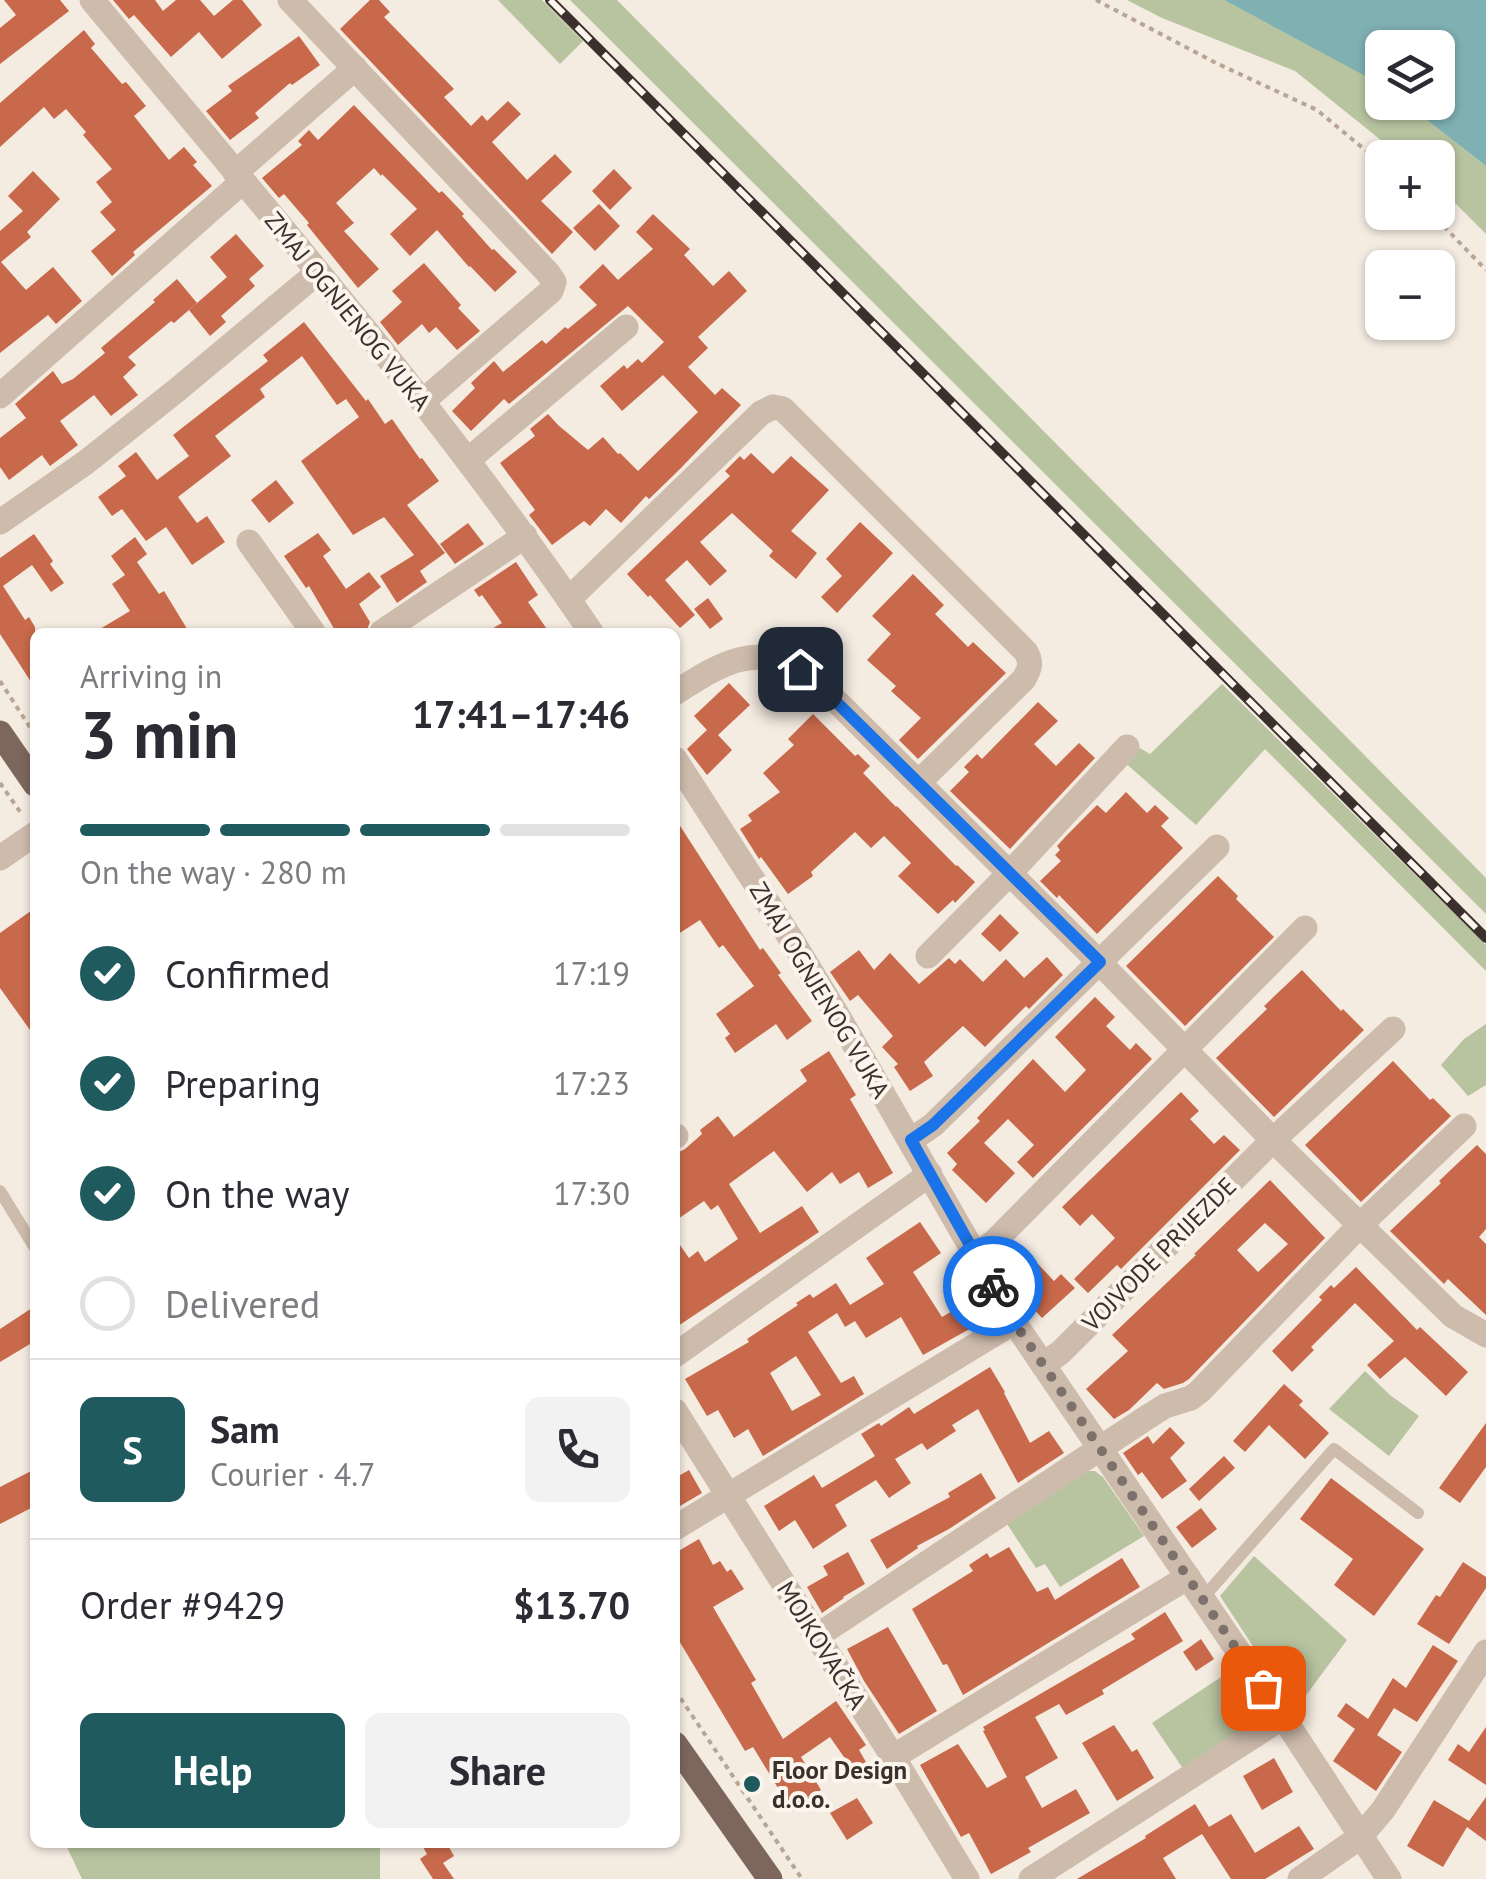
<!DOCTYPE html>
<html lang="en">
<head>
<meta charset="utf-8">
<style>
	body { margin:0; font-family:"PT Sans",sans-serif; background:#f2f2f3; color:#2b2b33; height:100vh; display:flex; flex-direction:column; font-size:38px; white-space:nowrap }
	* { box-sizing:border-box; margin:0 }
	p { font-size:32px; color:#7c7c81 }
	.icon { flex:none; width:55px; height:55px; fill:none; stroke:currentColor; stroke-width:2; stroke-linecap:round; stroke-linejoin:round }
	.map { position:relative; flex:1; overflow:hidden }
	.drawer { position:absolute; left:30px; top:628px; width:650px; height:1220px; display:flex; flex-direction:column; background:#fff; border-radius:15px; box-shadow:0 2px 8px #0004 }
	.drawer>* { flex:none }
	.buttons { position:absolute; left:1365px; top:30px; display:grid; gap:20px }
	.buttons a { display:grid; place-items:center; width:90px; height:90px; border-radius:15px; background:#fff; box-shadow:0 2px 8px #0004; font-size:50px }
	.pin { position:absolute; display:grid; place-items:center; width:85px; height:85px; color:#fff; margin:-42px; border-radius:20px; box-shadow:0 5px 15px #0006 }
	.courier { position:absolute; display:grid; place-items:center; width:100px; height:100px; margin:-50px; border:8px solid #1a73e8; border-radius:50%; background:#fff; color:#222; box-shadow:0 2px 12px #0007 }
	.head em { font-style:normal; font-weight:600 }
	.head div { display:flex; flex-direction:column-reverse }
	.head { display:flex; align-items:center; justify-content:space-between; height:170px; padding:0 50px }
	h1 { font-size:65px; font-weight:600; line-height:75px }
	.bar { display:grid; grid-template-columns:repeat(4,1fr); gap:15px 10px; align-content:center; height:120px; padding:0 50px }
	.bar i { height:12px; border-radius:8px; background:#e1e1e2 }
	.bar .on { background:#1f5a5e }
	.bar p { grid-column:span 4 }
	.line { display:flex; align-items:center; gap:25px; padding:0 50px; border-top:2px solid #e1e1e2 }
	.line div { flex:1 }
	.round { display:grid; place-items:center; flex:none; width:105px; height:105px; border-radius:15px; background:#f2f2f3 }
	ol { padding:0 50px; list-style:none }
	li { display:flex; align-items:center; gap:30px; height:110px }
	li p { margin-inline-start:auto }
	li .icon { padding:10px; border-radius:50%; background:#1f5a5e; color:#fff; stroke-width:4 }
	li:last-child { color:#7c7c81 }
	li i { width:55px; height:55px; border:5px solid #e1e1e2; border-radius:50% }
	.button { display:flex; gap:20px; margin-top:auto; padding:20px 50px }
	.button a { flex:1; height:115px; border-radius:15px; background:#1f5a5e; color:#fff; font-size:40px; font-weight:600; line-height:115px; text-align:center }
	.button a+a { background:#f2f2f3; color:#2b2b33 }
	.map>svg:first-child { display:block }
	.green { fill:#b8c4a0 }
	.water { fill:#7fb0b2 }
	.building { fill:#c8694b; fill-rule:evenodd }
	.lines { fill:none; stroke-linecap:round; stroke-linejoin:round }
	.path { stroke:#b9a596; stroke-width:4; stroke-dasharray:5 5; stroke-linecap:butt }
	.service { stroke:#cdbbac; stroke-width:12 }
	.minor { stroke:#cdbbac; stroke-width:25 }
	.primary { stroke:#7d675c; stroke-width:25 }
	.rail-casing { stroke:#3b302b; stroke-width:10 }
	.rail { stroke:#fbf5ee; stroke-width:6; stroke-dasharray:19; stroke-linecap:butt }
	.done { stroke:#7c716b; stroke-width:10; stroke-dasharray:0 18 }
	.route { stroke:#1a73e8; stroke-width:12 }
	.poi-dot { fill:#1f5a5e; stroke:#fbf5ee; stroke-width:4 }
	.labels { text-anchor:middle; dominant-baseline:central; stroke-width:8; stroke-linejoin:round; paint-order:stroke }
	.street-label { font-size:25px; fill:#3b302b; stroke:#fbf5ee }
	.poi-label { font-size:25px; font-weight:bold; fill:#3b302b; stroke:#fbf5ee; text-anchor:start }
</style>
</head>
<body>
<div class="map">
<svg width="1486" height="1879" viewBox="0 0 1486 1879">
	<rect width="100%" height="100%" fill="#f4ebe1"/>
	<g class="green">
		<path d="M498 0H542L583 41 560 64Z"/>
		<path d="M570 0H617L1486 878V914Z"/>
		<path d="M1127 0H1224L1378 82 1382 85V102L1405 103 1486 166V234L1438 186V158L1402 157 1295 71 1162 18Z"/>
		<path d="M1222 684 1486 945V971L1265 749 1196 825 1123 761 1138 747 1150 754Z"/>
		<path d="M1486 1024V1085L1468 1096 1441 1065 1464 1039Z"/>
		<path d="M1365 1371 1390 1395 1419 1416 1389 1456 1329 1409Z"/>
		<path d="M1087 1471H1095L1103 1477 1144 1536 1060 1587 1045 1564 1036 1568 1005 1521Z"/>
		<path d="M1254 1556 1347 1640 1295 1710 1220 1596Z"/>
		<path d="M1233 1669 1260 1708 1258 1719 1186 1773 1152 1723Z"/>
		<path d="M65 1843H380V1879H82Z"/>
	</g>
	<path class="water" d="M1224 0H1486V166L1405 103 1438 102V48H1382V85Z"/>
	<g class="building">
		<path d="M4 0H60L69 11 0 64V28L16 15Z"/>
		<path d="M113 0H155L163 11 176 0H200L214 16 233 0H242L262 25 222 59 199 32 171 57 134 15 129 19Z"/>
		<path d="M370 0H379L390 12 384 17 454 89 444 97 471 126 482 115 487 121 508 101 521 114 492 142 527 180 555 154 572 172 541 201 573 232 552 254 340 29Z"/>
		<path d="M84 30 95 44 91 48 122 84 126 82 146 106 134 116 169 160 184 147 197 162 193 165 212 186 133 252 135 255 112 276 91 251 116 230 100 212 112 202 96 182 112 169 83 135 86 132 66 109 54 119 44 107 0 147V103Z"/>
		<path d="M299 36 320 65 292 85 290 83 255 113 259 118 230 140 206 111 232 91 228 86Z"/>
		<path d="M354 105 439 193 442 191 464 214 462 216 492 250 494 249 517 272 495 292 470 266 469 267 437 230 410 256 390 234 417 209 382 174 381 176 374 168 336 203 354 223 344 231 379 269 358 288 307 225 309 223 284 194 279 198 262 178 302 145 298 141 309 130 318 140Z"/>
		<path d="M614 169 632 188 610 210 592 191Z"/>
		<path d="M33 171 60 199 27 232 31 237 1 262 26 290 53 267 82 301 56 324 48 315 0 353V231L23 211 8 196Z"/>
		<path d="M599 204 620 226 595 251 573 228Z"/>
		<path d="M653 214 690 249 684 255 713 286 729 271 747 291 698 337 708 348 688 367 715 395 722 388 741 405 680 469 649 499 646 496 621 523 606 509 590 526 584 521 552 545 529 515 535 510 500 463 535 436 530 429 548 414 558 425 588 450 603 437 618 454 620 453 638 471 698 412 663 375 622 411 600 386 624 365 627 369 638 359 642 363 664 342 628 306 509 404 504 399 471 431 452 411 475 388 471 383 494 361 503 372 542 340 546 344 565 327 568 329 597 305 579 287 603 264 618 280 653 249 636 232Z"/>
		<path d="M236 234 264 266 249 279 255 286 221 316 226 322 210 336 189 310 227 277 210 257Z"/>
		<path d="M424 263 461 305 458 308 480 331 457 350 436 327 429 333 422 324 398 345 380 322 402 302 392 291Z"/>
		<path d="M177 279 197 303 174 323 171 321 128 357 136 365 123 377 138 395 111 416 94 395 60 421 78 445 50 466 42 455 9 480 0 467V438L26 418 15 404 53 371 62 384 73 379 105 353 101 348 155 302 153 300Z"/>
		<path d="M304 322 366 401 368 399 385 424 392 419 420 459 422 458 439 481 407 505 445 553 420 571 427 582 397 603 380 576 414 555 384 517 353 535 301 461 359 417 346 399 337 405 302 356 260 389 265 397 215 436 231 456 178 497 197 523 207 516 225 542 192 565 166 527 146 541 122 509 112 516 98 497 126 476 118 466 136 452 157 480 189 456 173 435 268 361 263 355Z"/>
		<path d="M751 453 773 474 791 456 829 490 791 531 817 553 796 579 769 556 773 551 732 513 700 542 727 571 710 586 687 560 665 580 695 615 680 628 650 595 648 597 627 574 730 476 725 471 740 456 744 460Z"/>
		<path d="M276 480 294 503 269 523 251 500Z"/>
		<path d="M860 522 893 553 837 613 821 597 842 576 826 559Z"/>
		<path d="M468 523 484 544 455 564 440 544Z"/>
		<path d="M318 533 331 550 323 556 346 589 369 572 381 587 359 604 370 622 366 632H336L309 586 306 588 284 556Z"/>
		<path d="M34 534 53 561 50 564 64 583 51 592 32 565 3 586 25 620 29 617 35 627V688L0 634V558Z"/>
		<path d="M135 537 147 554 137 562 159 594 164 591 189 632H95L130 611 112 584 125 575 111 556Z"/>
		<path d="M516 562 538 595 528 602 549 632H486L502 623 482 595 479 597 474 590Z"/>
		<path d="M913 574 944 605 935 614 968 647 973 642 1006 673 918 759 899 740 921 718 891 691 896 686 867 660 891 634 872 616Z"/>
		<path d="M708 598 723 619 710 629 694 609Z"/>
		<path d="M729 683 750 705 718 735 732 750 707 775 687 749 707 730 694 716Z"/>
		<path d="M1038 702 1058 721 1034 744 1056 766 1079 743 1095 758 1010 849 950 791 969 772 964 767 977 754 982 759Z"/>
		<path d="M813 714 855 756 858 754 870 766 863 773 896 807 897 806 956 866 957 865 975 882 955 903 953 900 938 914 898 876 911 863 884 836 871 848 855 832 811 872 813 876 788 894 761 857 759 859 740 829 752 821 748 815 780 792 763 773 794 745 788 739Z"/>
		<path d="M1126 792 1147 813 1155 805 1169 818 1161 826 1183 848 1097 934 1059 895 1057 898 1040 881 1061 861 1055 855 1060 850 1057 846 1067 835 1097 805 1106 813Z"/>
		<path d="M675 818 760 950 763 948 781 973 778 975 812 1021 787 1040 776 1024 735 1053 725 1038 730 1034 716 1014 754 986 723 945 719 948 700 920 675 936Z"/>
		<path d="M1218 876 1238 896 1236 899 1274 937 1185 1026 1126 966Z"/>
		<path d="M35 908V1037L0 988V933Z"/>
		<path d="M1000 914 1019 933 1000 952 981 934Z"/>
		<path d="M859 950 874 970 890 953 919 984 949 958 955 964 960 959 983 982 1006 959 1024 978 1047 957 1063 975 1029 1009 1026 1006 985 1047 963 1026 924 1062 933 1076 910 1091 894 1067 898 1064 882 1047 893 1036 858 995 850 1001 830 972Z"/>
		<path d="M1302 970 1341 1011 1343 1009 1364 1030 1274 1117 1216 1058 1267 1009 1264 1006Z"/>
		<path d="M1095 997 1115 1017 1106 1026 1130 1050 1136 1043 1152 1059 1033 1178 1017 1162 1034 1145 1008 1119 984 1143 1015 1173 986 1203 952 1170 957 1164 947 1153 980 1121 977 1118 1033 1059 1065 1092 1086 1070 1055 1037Z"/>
		<path d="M829 1051 856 1095 850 1099 893 1173 868 1188 859 1172 840 1184 832 1172 807 1192 774 1151 729 1184 760 1233 802 1206 819 1232 675 1328V1238L689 1258 698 1251 705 1262 738 1239 718 1205 711 1210 704 1201 675 1221V1154L685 1149 702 1134 700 1130 718 1116 734 1137 807 1081 800 1070Z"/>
		<path d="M1393 1061 1430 1100 1433 1098 1451 1116 1361 1202 1305 1145Z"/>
		<path d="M1181 1092 1199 1111 1190 1119 1214 1144 1224 1135 1240 1150 1121 1269 1117 1265 1088 1293 1074 1279 1115 1238 1092 1214 1080 1226 1062 1207Z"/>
		<path d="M1477 1145 1486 1154V1229L1479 1237 1486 1244V1315L1448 1279 1444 1284 1390 1231 1441 1183 1439 1181Z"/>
		<path d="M1270 1180 1325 1238 1189 1379 1183 1383 1164 1389 1157 1383 1129 1410 1114 1419 1086 1389 1128 1351 1112 1335 1196 1255 1194 1254ZM1265 1223 1288 1244 1258 1272 1237 1250Z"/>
		<path d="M920 1222 941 1253 913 1272 942 1317 970 1301 982 1322 923 1355 901 1317 866 1338 855 1321 845 1327 837 1313 808 1332 841 1383 854 1376 864 1394 763 1456 748 1429 734 1438 718 1410 707 1416 685 1379 749 1342 747 1339 798 1305 796 1303 810 1294 813 1298 836 1283 850 1305 884 1284 866 1258ZM796 1356 821 1395 792 1411 770 1373Z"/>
		<path d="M1038 1264 1054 1281 1061 1274 1075 1288 1042 1318 1032 1307 1031 1300 1016 1285Z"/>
		<path d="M1356 1267 1417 1330 1420 1327 1468 1372 1446 1396 1405 1357 1380 1379 1367 1365 1394 1341 1355 1303 1311 1347 1314 1350 1292 1372 1272 1351 1322 1300 1319 1297 1331 1285 1334 1288Z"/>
		<path d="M35 1306V1341L0 1362V1329Z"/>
		<path d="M990 1367 1005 1392 1004 1393 1030 1443 1049 1431 1064 1453 1018 1483 978 1409 952 1425 956 1431 927 1450 922 1443 895 1459 911 1483 889 1498 876 1480 835 1505 847 1526 813 1549 795 1520 779 1531 764 1506 814 1475 822 1488 875 1456 861 1434 879 1423 881 1426 909 1407 914 1414Z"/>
		<path d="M1284 1384 1303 1401 1299 1405 1329 1433 1305 1459 1269 1425 1245 1452 1233 1441Z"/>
		<path d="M1486 1423V1467L1460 1503 1439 1488Z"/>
		<path d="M1170 1427 1185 1443 1170 1458 1187 1481 1162 1499 1142 1472 1138 1475 1123 1453 1148 1436 1153 1444Z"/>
		<path d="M1224 1456 1235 1468 1199 1501 1189 1489Z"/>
		<path d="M35 1469V1506L0 1524V1487Z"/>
		<path d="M689 1470 702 1493 675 1509V1478Z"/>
		<path d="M981 1473 996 1498 949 1529 917 1546 918 1548 887 1569 870 1540 950 1497 948 1493Z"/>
		<path d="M1331 1478 1424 1549 1374 1616 1334 1585 1353 1559 1300 1519Z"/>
		<path d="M1201 1508 1217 1529 1192 1548 1176 1527Z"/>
		<path d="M699 1539 713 1565 720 1561 727 1572 731 1569 744 1589 713 1607 756 1680 751 1683 783 1739 836 1701 866 1745 859 1750 866 1762 853 1770 830 1737 801 1757 821 1790 792 1811 753 1747 745 1751 675 1634V1553Z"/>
		<path d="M1009 1547 1037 1592 1048 1587 1055 1600 1122 1558 1140 1587 963 1695 947 1664 943 1665 912 1609 973 1571 969 1565 987 1553 990 1558Z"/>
		<path d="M848 1552 865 1584 843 1597 844 1598 822 1613 807 1587 828 1575 823 1566Z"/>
		<path d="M1463 1562 1486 1577V1588L1449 1644 1417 1624 1436 1595 1440 1597Z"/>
		<path d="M1165 1612 1183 1641 1102 1690 1104 1694 1066 1715 1059 1704 1035 1717 1058 1758 1025 1777 1042 1808 1076 1789 1090 1813 1028 1848 1031 1852 991 1874 969 1833 961 1837 920 1765 958 1744 987 1788 1007 1777 983 1731 985 1730 983 1727 1135 1639 1131 1634Z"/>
		<path d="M888 1627 937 1711 899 1734 864 1681 847 1649Z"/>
		<path d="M1201 1639 1214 1659 1196 1671 1183 1652Z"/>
		<path d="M1433 1645 1458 1661 1417 1722 1394 1708 1377 1735 1402 1752 1376 1791 1333 1761 1355 1729 1337 1716 1346 1703 1368 1719 1393 1678 1406 1688Z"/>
		<path d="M1114 1725 1132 1752 1137 1749 1154 1778 1117 1801 1082 1743Z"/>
		<path d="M1486 1727V1785L1448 1760 1458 1744 1469 1752Z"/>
		<path d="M1274 1758 1293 1792 1262 1810 1243 1776Z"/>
		<path d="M1486 1797V1841L1467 1827 1443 1867 1407 1846 1434 1800 1469 1821Z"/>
		<path d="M857 1798 873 1823 847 1840 830 1813Z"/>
		<path d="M1195 1804 1209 1827 1231 1814 1255 1853 1299 1826 1314 1849 1265 1879H1231L1202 1834 1163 1858 1176 1879H1077L1146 1838 1145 1836Z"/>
		<path d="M420 1842H446L454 1856 443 1863 454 1879H433L420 1859 427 1854Z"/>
	</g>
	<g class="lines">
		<g class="path">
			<path d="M1096 0 1216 63 1317 110 1382 164"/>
			<path d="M1430 212 1486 270"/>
			<path d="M0 681 35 735"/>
			<path d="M0 783 23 816"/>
			<path d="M675 1690 802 1879"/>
		</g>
		<g class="service">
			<path d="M0 1191 35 1248"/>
			<path d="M1202 1599 1334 1449 1418 1513"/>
		</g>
		<g class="minor">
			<path d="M92 0C263 206 441 410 591 632"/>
			<path d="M290 0 548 273 554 282 551 291 423 401"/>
			<path d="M235 173 355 68"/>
			<path d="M0 396 242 182"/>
			<path d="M468 460 626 327"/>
			<path d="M0 522 85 463 177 390 317 273"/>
			<path d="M249 542 313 632"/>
			<path d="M569 599 761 413 773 407 783 409 1026 652C1032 663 1030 668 1024 679L919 782"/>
			<path d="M382 632 525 536"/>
			<path d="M675 693C723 662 759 639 812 677L1099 962 1273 1140 1453 1316 1486 1335"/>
			<path d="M675 759 793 942 838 1016 1014 1322 1283 1717 1389 1879"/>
			<path d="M0 858 35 834"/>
			<path d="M928 956 1010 873 1127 747"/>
			<path d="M675 1136H676"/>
			<path d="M911 1140 933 1125 1217 847"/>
			<path d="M976 1255 995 1241 1305 928"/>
			<path d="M675 1355 930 1174"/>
			<path d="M1043 1365 1061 1352 1273 1140 1393 1029"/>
			<path d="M675 1411 893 1757 967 1879"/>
			<path d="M675 1528 1014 1322"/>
			<path d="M817 1636 1146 1418 1165 1406 1191 1398 1200 1391 1360 1225 1464 1126"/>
			<path d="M893 1757 1188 1577"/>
			<path d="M1031 1879 1283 1717"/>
			<path d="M1300 1879 1360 1837 1383 1810 1486 1652"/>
		</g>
		<g class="primary">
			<path d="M0 733 35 784"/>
			<path d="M675 1744 770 1879"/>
		</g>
		<defs>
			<path id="rail" d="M550 0 1486 938"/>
		</defs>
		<use href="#rail" class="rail-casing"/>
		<use href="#rail" class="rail"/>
	</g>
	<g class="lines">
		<path class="done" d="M993 1286 1014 1322 1263 1688"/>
		<path class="route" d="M800 669 812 678 1100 962 933 1125 911 1140 993 1286"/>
	</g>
	<circle class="poi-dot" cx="752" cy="1784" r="10"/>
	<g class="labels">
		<g class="street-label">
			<text transform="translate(348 311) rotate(51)">ZMAJ OGNJENOG VUKA</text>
			<text transform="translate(820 990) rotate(59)">ZMAJ OGNJENOG VUKA</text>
			<text transform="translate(1159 1254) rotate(-45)">VOJVODE PRIJEZDE</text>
			<text transform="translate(822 1645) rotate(58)">MOJKOVAČKA</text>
		</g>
		<g class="poi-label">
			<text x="772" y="1770">Floor Design<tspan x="772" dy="29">d.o.o.</tspan></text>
		</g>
	</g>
</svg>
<div class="buttons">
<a><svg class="icon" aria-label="layers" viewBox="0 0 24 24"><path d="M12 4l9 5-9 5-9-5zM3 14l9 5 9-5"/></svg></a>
<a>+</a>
<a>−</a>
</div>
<div class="pin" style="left:1263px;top:1688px;background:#ea580c"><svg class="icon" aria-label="bag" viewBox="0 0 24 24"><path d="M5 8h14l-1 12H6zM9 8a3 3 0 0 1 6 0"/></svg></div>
<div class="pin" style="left:800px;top:669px;background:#1f2937"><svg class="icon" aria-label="home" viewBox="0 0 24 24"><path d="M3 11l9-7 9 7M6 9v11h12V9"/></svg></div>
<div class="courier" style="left:993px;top:1286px"><svg class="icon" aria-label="bike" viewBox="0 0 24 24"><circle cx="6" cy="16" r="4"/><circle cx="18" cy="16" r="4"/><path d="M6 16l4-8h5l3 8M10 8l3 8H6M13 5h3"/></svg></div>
<section class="drawer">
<div class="head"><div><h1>3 min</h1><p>Arriving in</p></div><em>17:41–17:46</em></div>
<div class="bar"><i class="on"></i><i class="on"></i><i class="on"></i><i></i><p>On the way · 280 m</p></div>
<ol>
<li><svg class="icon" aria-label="check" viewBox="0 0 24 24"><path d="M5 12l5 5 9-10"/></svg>Confirmed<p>17:19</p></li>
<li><svg class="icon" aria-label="check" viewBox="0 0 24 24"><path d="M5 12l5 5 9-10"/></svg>Preparing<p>17:23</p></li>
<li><svg class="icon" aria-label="check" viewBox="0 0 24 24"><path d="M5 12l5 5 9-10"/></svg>On the way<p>17:30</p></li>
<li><i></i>Delivered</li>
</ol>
<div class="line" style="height:180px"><b class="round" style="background:#1f5a5e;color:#fff">S</b><div><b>Sam</b><p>Courier · 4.7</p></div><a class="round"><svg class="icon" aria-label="phone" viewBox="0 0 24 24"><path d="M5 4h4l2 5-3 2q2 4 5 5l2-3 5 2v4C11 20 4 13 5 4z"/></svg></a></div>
<div class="line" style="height:130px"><div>Order #9429</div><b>$13.70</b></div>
<div class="button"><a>Help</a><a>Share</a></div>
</section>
</div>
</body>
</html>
